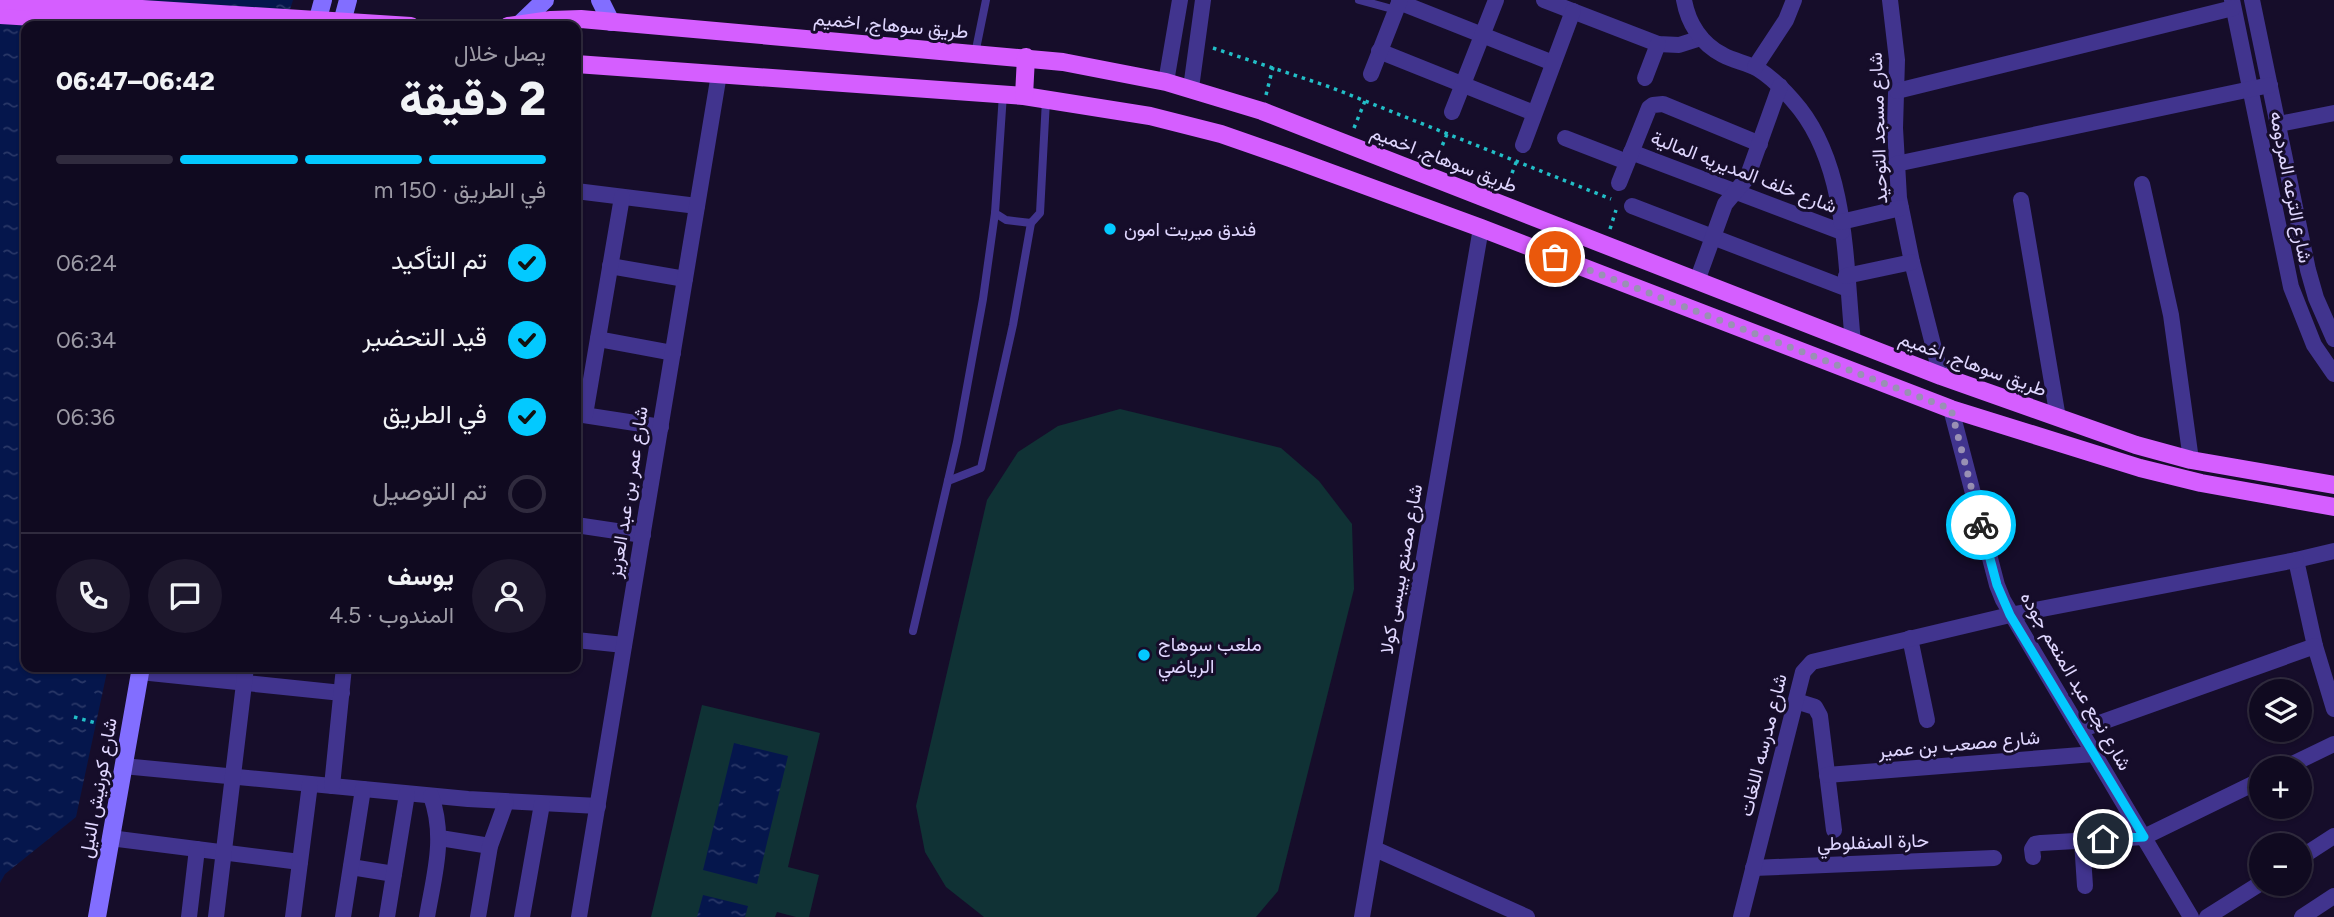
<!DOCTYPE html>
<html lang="ar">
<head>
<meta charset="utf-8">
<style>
	body { margin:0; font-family:Figtree,Vazirmatn,sans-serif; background:#1e182d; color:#f1f3f6; direction:rtl; height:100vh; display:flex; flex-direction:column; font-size:26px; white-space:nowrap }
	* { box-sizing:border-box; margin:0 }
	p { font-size:23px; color:#9c9aa5 }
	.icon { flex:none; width:38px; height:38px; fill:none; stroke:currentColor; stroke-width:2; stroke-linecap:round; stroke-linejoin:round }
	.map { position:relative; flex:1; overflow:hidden; direction:ltr }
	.drawer { position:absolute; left:21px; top:21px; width:560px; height:651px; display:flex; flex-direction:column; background:#100a20; border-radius:14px; box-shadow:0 2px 5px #0004,0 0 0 2px #302b3e; direction:rtl }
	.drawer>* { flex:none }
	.tools { position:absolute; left:2249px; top:679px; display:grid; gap:14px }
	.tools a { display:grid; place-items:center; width:63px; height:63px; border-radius:50%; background:#100a20; box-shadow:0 2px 5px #0004,0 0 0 2px #302b3e; font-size:35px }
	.pin { position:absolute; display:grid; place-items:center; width:60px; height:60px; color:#fff; margin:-30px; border:4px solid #fff; border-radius:50%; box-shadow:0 2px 7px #0007 }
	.courier { position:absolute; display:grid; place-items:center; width:70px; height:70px; margin:-35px; border:5px solid #03c9ff; border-radius:50%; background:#fff; color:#222; box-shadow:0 2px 9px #0007 }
	.overview em { font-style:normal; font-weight:800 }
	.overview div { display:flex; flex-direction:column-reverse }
	.overview { display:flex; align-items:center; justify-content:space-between; height:119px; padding:0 35px }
	h1 { font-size:46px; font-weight:800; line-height:52px }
	.bar { display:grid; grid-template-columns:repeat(4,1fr); gap:10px 7px; align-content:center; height:84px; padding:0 35px }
	.bar i { height:9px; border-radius:5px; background:#302b3e }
	.bar .selected { background:#03c9ff }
	.bar p { grid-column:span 4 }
	.line { display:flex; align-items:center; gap:18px; padding:0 35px; border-top:2px solid #302b3e }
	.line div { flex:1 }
	.round { display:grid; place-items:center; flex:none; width:74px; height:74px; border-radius:37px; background:#1e182d }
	ol { padding:0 35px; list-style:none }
	li { display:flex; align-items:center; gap:21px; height:77px }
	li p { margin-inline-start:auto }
	li .icon { padding:7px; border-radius:50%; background:#03c9ff; color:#111; stroke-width:4 }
	li:last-child { color:#9c9aa5 }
	li i { width:38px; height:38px; border:4px solid #302b3e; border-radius:50% }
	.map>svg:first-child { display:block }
	.pitch { fill:#103235 }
	.water { fill:url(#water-ripples) }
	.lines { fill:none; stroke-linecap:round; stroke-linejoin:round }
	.path { stroke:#22bec7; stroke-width:3.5; stroke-dasharray:3.5 5; stroke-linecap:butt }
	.lane { stroke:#41348e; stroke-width:8 }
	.street { stroke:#41348e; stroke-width:16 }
	.secondary { stroke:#826eff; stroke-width:18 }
	.primary { stroke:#d55eff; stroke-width:18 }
	.primary-bridge { stroke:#d55eff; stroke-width:18 }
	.done { stroke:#9990b4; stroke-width:7; stroke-dasharray:0 12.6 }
	.route { stroke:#03c9ff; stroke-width:9 }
	.poi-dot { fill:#03c9ff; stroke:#160d2a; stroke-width:2.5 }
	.labels { text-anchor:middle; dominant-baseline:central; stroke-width:6; stroke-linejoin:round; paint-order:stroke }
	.street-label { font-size:19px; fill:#e0d7ff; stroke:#160d2a }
	.poi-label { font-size:19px; fill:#e0d7ff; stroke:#160d2a; text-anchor:start }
</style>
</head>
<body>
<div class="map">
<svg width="2334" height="917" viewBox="0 0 2334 917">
	<defs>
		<pattern id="water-ripples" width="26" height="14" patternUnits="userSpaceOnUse" patternTransform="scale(1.75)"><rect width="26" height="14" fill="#05164c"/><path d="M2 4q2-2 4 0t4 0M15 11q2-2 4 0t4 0" fill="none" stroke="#293767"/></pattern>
	</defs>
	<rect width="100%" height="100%" fill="#160d2a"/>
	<g class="pitch">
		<path d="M1120 409 1281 448 1319 481 1352 524 1354 589 1278 891 1256 917H984L946 887 925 852 916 806 987 500 1018 452 1058 426Z"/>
		<path d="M702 705 820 733 788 867 819 875 809 917H796L777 912 775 917H651Z"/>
	</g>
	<g class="water">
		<path d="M0 0H293L285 26H26V667H108L76 817 5 874 0 883Z"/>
		<path d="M734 743 788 756 757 884 703 870Z"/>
		<path d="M703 895 748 906 745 917H697Z"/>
	</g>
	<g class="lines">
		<g class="path">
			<path d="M1213 48 1330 87 1611 199"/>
			<path d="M1266 95 1273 67"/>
			<path d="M1354 128 1365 101"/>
			<path d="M1436 161 1447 134"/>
			<path d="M1506 189 1517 160"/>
			<path d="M1610 229 1616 210"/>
			<path d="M74 717 96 723"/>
		</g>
		<g class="lane">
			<path d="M1359 0 1396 10"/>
			<path d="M975 54 986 0"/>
			<path d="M1003 94 995 213 1006 220 1031 223 1040 213 1046 100"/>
			<path d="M948 481 981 468 1013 325 1031 223"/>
			<path d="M913 631 957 442 983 299 995 213"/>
		</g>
		<g class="street">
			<path d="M1544 0 1658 44 1679 45 1701 38"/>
			<path d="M1684 0C1688 23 1701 44 1723 55 1734 61 1747 63 1758 69 1774 79 1788 94 1800 109 1848 171 1845 266 1853 342"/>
			<path d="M1890 0 1897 60 1895 128 1899 198 1912 262 1941 376"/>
			<path d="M2232 0 2291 287 2314 345 2334 374"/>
			<path d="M2252 0 2308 270 2316 298 2334 339"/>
			<path d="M1399 2 1553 63"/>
			<path d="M1379 51 1534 113"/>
			<path d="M1755 67 1786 20 1794 0"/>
			<path d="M1371 74 1400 0"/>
			<path d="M1645 78 1658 44"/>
			<path d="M1166 82 1180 0"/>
			<path d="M1191 88 1203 0"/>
			<path d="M1897 91 2233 8"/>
			<path d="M1452 112 1496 0"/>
			<path d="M2279 124 2334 113"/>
			<path d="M1565 138 1627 162"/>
			<path d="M1523 145 1573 11"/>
			<path d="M1631 152 1842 232"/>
			<path d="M1896 164 2270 85"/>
			<path d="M1619 183 1649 108 1653 105 1663 104 1760 144"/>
			<path d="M2142 184 2171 315 2191 460"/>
			<path d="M576 191 697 206"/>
			<path d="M2021 200 2058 418"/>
			<path d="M1632 206 1848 289"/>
			<path d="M1841 222 1901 208"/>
			<path d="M610 266 685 279"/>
			<path d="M1846 276 1912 262"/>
			<path d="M1697 281 1725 204 1747 178 1780 86"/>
			<path d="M598 339 673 353"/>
			<path d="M1951 409 1997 585 2003 600 2191 917"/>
			<path d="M577 414 661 427"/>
			<path d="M585 415 622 197"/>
			<path d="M576 525 643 535"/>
			<path d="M1910 638 1927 720"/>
			<path d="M576 640 624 645"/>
			<path d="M2315 646 2296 560 2334 551"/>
			<path d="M140 672 342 693"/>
			<path d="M1796 701 1815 707 1820 716 1834 830"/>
			<path d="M2080 730 2315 646 2334 709"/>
			<path d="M123 766 468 799 598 806"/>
			<path d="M2284 768 2334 744"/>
			<path d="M1827 775 2094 754"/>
			<path d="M332 786 344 667"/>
			<path d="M110 838 300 862"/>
			<path d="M440 838 490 846"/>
			<path d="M2082 841 2085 886"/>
			<path d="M1375 849 1527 917"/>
			<path d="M2033 857 2032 849 2035 844 2041 843 2144 837 2261 780"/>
			<path d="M2300 858 2334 836"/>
			<path d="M351 867 394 874"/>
			<path d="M1753 868 1994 858"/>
			<path d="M189 917 197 849"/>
			<path d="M216 917 246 667"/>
			<path d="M293 917 310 784"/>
			<path d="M343 917 363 789"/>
			<path d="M387 917 407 794"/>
			<path d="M427 917C434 875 446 838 431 796"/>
			<path d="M478 917 490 846 506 802"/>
			<path d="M522 917 542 804"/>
			<path d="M579 917 719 74"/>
			<path d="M1362 917 1481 228"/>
			<path d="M1741 917 1803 672 1812 662 2010 615 2296 560"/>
			<path d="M2207 917 2261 883"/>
			<path d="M2302 917 2334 896"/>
		</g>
		<g class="secondary">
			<path d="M600 0 611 22"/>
			<path d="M521 23 545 0"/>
			<path d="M316 26 323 0"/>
			<path d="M341 26 348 0"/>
			<path d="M97 917 141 667"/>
		</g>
		<g class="primary">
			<path d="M0 15 181 26"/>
			<path d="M508 26 551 20 581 19 1063 62 1166 82 1262 111 1941 376 2136 445 2191 460 2334 485"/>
			<path d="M576 64 1024 96 1150 116 1221 134 1290 158 1481 228 1951 409 2140 468 2201 483 2334 507"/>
			<path d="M1024 96 1026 57"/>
		</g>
		<path class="primary-bridge" d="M0 0 411 26"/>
	</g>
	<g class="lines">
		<path class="done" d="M1555 257 1951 409 1981 525"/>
		<path class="route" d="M1981 525 1997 585 2010 615 2144 837 2103 839"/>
	</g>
	<g class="poi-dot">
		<circle cx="1110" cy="229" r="7"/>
		<circle cx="1144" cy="655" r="7"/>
	</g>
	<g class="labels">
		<g class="street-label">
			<text transform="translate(891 25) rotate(5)">طريق سوهاج, اخميم</text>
			<text transform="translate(1878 128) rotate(-92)">شارع مسجد التوحيد</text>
			<text transform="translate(1444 159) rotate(21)">طريق سوهاج, اخميم</text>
			<text transform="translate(1744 172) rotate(21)">شارع خلف المديريه المالية</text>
			<text transform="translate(2291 187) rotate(79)">شارع الترعه المردومه</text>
			<text transform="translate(1973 364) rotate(20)">طريق سوهاج, اخميم</text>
			<text transform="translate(628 492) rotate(-81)">شارع عمر بن عبد العزيز</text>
			<text transform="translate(1401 569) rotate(-80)">شارع مصنع بيبسى كولا</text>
			<text transform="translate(2076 681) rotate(60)">شارع نجع عبد المنعم جوده</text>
			<text transform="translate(1959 744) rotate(-5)">شارع مصعب بن عمير</text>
			<text transform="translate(1763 745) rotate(-76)">شارع مدرسه اللغات</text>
			<text transform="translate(98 788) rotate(-80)">شارع كورنيش النيل</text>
			<text transform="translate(1873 842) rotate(-2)">حارة المنفلوطي</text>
		</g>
		<g class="poi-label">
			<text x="1124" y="229">فندق ميريت امون</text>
			<text x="1158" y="644">ملعب سوهاج<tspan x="1158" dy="22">الرياضي</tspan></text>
		</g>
	</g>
</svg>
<div class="tools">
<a><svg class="icon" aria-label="layers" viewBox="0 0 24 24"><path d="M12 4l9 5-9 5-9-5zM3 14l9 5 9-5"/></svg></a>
<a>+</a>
<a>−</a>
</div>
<div class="pin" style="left:1555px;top:257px;background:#ea580c"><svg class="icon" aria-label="bag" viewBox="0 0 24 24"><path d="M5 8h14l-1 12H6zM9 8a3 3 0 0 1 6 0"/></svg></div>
<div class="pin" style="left:2103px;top:839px;background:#1f2937"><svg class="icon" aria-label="home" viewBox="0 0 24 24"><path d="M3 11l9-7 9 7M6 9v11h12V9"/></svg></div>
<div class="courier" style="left:1981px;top:525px"><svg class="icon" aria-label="bike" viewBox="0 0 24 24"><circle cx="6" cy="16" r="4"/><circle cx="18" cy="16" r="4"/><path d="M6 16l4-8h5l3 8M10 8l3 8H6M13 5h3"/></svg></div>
<section class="drawer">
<div class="overview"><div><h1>2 دقيقة</h1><p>يصل خلال</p></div><em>06:42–06:47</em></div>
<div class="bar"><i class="selected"></i><i class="selected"></i><i class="selected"></i><i></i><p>في الطريق · 150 m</p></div>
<ol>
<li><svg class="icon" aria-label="check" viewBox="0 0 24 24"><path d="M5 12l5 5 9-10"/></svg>تم التأكيد<p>06:24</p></li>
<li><svg class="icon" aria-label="check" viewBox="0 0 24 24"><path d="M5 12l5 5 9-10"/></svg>قيد التحضير<p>06:34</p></li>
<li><svg class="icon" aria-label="check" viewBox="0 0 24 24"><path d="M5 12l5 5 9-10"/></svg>في الطريق<p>06:36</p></li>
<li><i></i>تم التوصيل</li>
</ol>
<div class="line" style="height:126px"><a class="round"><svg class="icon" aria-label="person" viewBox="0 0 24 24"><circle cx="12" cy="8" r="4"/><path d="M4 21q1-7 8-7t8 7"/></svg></a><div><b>يوسف</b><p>المندوب · 4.5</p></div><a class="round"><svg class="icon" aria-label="chat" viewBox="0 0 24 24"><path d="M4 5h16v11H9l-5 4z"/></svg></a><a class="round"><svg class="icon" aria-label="phone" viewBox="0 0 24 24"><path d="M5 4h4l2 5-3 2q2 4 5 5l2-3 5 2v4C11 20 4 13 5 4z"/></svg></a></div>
</section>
</div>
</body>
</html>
